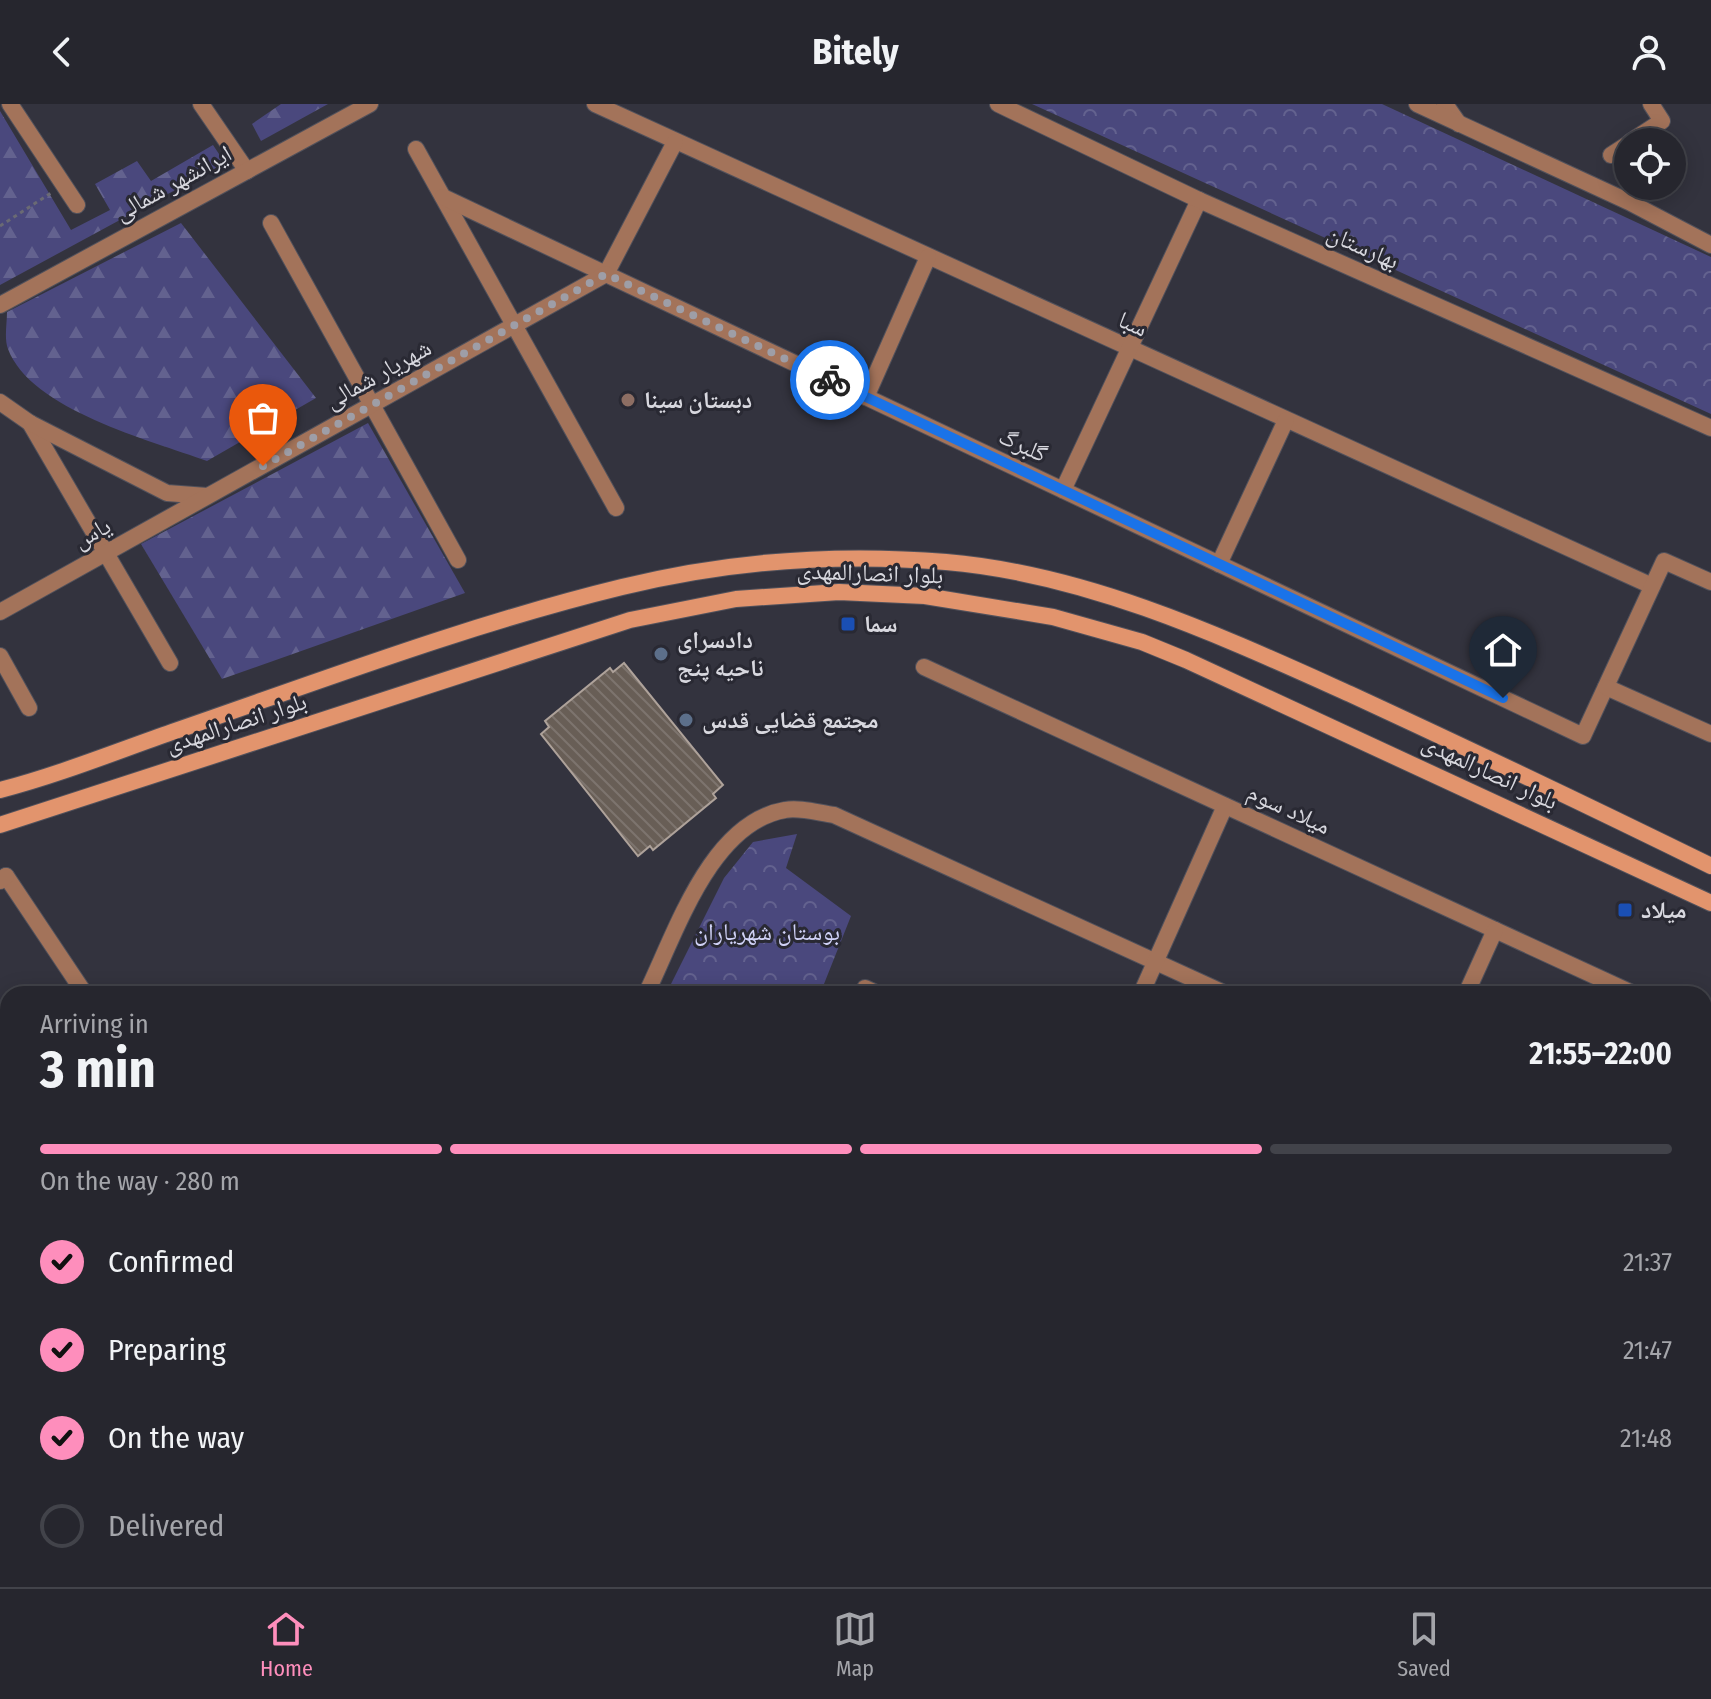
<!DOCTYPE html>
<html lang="en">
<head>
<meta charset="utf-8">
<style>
	body { margin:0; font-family:"Fira Sans Condensed","Noto Naskh Arabic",sans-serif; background:#2e2e36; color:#f1f3f6; height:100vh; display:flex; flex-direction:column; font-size:30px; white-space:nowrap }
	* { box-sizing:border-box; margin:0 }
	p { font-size:26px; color:#a4a5aa }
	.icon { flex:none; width:44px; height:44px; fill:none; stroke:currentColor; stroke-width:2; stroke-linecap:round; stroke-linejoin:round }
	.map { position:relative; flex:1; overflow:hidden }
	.panel { position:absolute; left:0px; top:882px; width:1712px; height:602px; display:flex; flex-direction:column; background:#26262e; border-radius:24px 24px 0 0; box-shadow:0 4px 20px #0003,0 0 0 2px #42434a }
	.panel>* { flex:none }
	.fabs { position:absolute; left:1614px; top:24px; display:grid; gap:16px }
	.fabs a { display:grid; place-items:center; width:72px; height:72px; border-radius:50%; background:#26262e; box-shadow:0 4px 20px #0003,0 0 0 2px #42434a; font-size:40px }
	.pin { position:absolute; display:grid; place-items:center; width:68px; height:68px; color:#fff; margin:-82px -34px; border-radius:50% 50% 50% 0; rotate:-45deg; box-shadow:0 0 8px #0007 }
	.pin .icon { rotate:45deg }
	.courier { position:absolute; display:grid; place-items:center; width:80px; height:80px; margin:-40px; border:6px solid #1a73e8; border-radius:50%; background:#fff; color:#222; box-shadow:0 2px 10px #0007 }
	.overview em { font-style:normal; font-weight:700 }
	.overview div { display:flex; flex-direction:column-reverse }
	.overview { display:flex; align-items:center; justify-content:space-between; height:136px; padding:0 40px }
	h1 { font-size:52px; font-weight:700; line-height:60px }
	.bar { display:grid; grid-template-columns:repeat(4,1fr); gap:12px 8px; align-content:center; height:96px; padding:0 40px }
	.bar i { height:10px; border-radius:6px; background:#42434a }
	.bar .active { background:#fe8ebc }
	.bar p { grid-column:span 4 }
	ol { padding:0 40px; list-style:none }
	li { display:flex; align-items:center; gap:24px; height:88px }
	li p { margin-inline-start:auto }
	li .icon { padding:8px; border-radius:50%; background:#fe8ebc; color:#111; stroke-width:4 }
	li:last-child { color:#a4a5aa }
	li i { width:44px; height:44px; border:4px solid #42434a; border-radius:50% }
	header { display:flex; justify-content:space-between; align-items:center; height:104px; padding:0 40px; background:#26262e; font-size:36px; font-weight:700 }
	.dock { display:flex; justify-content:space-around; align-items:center; height:112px; border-top:2px solid #42434a; background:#26262e; font-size:22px; color:#a4a5aa }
	.dock a { display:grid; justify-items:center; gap:4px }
	.dock .active { color:#fe8ebc }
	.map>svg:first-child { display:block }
	.forest { fill:url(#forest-firs) }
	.park { fill:url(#park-crowns) }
	.building { fill:url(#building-back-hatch); stroke:#aea29a; stroke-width:2 }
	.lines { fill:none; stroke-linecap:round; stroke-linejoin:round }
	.minor-casing { stroke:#51515b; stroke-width:18 }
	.tertiary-casing { stroke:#51515b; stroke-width:18 }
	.secondary-casing { stroke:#51515b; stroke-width:18 }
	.path { stroke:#6a6a74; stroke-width:3; stroke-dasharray:4 4; stroke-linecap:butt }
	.minor { stroke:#a3735a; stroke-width:16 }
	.tertiary { stroke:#a3735a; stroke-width:16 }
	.secondary { stroke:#e2946d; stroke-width:16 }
	.done { stroke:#9e9ea7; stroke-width:8; stroke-dasharray:0 14.4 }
	.route { stroke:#1a73e8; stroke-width:10 }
	.education-dot { fill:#8d6e63; stroke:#292933; stroke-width:3 }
	.transit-dot { fill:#1a4fb4; stroke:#292933; stroke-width:3 }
	.service-dot { fill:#5c6f8a; stroke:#292933; stroke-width:3 }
	.labels { text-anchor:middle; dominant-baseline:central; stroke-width:6; stroke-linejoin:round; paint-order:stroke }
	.street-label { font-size:24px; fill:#d8d8df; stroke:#292933 }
	.poi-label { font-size:24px; font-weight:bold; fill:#d8d8df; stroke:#292933; text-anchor:start }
	.park-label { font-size:24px; fill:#d0d2f7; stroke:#292933 }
</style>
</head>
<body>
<header><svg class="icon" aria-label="back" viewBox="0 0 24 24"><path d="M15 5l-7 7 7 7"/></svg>Bitely<svg class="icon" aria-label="person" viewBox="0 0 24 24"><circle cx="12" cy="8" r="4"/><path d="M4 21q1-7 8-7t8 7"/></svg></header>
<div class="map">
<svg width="1711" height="1483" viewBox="0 0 1711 1483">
	<defs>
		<pattern id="forest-firs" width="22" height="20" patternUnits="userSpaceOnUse" patternTransform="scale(2)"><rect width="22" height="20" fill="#4a487d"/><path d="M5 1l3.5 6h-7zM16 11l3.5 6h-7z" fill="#63628f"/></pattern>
		<pattern id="park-crowns" width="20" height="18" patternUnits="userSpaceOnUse" patternTransform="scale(2)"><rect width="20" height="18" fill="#4a487d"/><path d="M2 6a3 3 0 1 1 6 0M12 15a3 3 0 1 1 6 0" fill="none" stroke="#63628f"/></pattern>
		<pattern id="building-back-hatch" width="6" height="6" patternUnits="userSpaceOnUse" patternTransform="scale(2)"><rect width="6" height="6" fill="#685e56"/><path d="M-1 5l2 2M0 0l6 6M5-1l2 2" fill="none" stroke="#7d746e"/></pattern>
	</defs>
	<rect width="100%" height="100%" fill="#33333e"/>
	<g class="forest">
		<path d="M281 0H328L261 37 252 20Z"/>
		<path d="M0 7 71 126 110 106 95 80 137 57 151 77 213 41 225 59 0 181Z"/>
		<path d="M181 119 316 294 207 357C150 336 31 306 8 245 4 235 7 219 7 208Z"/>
		<path d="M368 319 465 489 222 575 141 440Z"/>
	</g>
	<g class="park">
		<path d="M1032 0H1382L1711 153V310Z"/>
		<path d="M797 730 786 764 851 812 820 890H666L724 774 753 738Z"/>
		<path d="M1704 1151 1711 1182V1483H1370L1378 1476H1704Z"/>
	</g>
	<path class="building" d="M624 559 723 681 713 690 716 694 653 746 650 742 638 752 541 630 549 623 545 617 610 564 613 568Z"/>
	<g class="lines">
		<defs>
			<g id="minor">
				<path d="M10 0 77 101"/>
				<path d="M201 0 247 67"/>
				<path d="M595 0 1652 482"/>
				<path d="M1445 0 1459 20"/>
				<path d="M1630 38 1662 17 1651 0"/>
				<path d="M416 45 616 404"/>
				<path d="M1611 51 1628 40"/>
				<path d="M443 93 1583 632 1664 457 1711 478"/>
				<path d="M271 119 458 456"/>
				<path d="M606 170 675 38"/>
				<path d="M866 293 928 153"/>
				<path d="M30 319 170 559"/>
				<path d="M1063 386 1199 96"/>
				<path d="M1219 460 1286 316"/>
				<path d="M0 552 29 604"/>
				<path d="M924 563 1634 890"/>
				<path d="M1606 583 1711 630"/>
				<path d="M6 772 85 890"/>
				<path d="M865 884 878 890"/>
				<path d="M646 890C676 829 710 719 785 706 799 703 819 709 834 711L1226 890"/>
				<path d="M1141 890 1225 702"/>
				<path d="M1466 890 1495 826"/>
				<path d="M0 1019 8 1031"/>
				<path d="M0 1471 8 1466"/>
				<path d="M133 1476 137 1483"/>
				<path d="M302 1476 307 1483"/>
				<path d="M475 1476 479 1483"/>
				<path d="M644 1476 649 1483"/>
			</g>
			<g id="tertiary">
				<path d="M998 0 1199 96 1711 324"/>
				<path d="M1417 0 1629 98 1711 141"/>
				<path d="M0 201 370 0"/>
				<path d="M0 298 30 319 167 389 207 392"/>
				<path d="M0 508 606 170"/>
				<path d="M0 777 6 772"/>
				<path d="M1704 946 1711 928"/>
				<path d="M0 1246 8 1241"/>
				<path d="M793 1483 800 1476"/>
				<path d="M1326 1483 1335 1476"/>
			</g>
			<g id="secondary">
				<path d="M0 686C58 671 115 648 172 628 320 577 470 520 622 483 728 457 837 449 946 458 1088 470 1223 533 1350 590 1471 646 1591 703 1711 762"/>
				<path d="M0 721 630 516 736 495 839 488 925 492 1053 513 1142 538 1186 556 1711 799"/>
			</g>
		</defs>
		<use href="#minor" class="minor-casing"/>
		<use href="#tertiary" class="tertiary-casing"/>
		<use href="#secondary" class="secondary-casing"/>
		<path class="path" d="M0 122 51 89"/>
		<use href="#minor" class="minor"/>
		<use href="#tertiary" class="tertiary"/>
		<use href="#secondary" class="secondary"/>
	</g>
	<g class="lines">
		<path class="done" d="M263 362 606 170 830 276"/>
		<path class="route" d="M830 276 1503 594"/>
	</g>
	<circle class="education-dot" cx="628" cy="296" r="8"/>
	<g class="transit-dot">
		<rect x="840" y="512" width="16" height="16" rx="4"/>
		<rect x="1617" y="798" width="16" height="16" rx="4"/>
	</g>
	<g class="service-dot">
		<circle cx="661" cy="550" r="8"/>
		<circle cx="686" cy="616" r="8"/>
	</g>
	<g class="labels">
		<g class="street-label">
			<text transform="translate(173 79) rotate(-29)">ایرانشهر شمالی</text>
			<text transform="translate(1363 143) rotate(24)">بهارستان</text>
			<text transform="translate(1133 220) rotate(24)">سبا</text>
			<text transform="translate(378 270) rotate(-29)">شهریار شمالی</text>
			<text transform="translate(1023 341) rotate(25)">گلبرگ</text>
			<text transform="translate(92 429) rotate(-29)">یاس</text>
			<text transform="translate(870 469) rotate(2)">بلوار انصارالمهدی</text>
			<text transform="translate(236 619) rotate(-18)">بلوار انصارالمهدی</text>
			<text transform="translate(1490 668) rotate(25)">بلوار انصارالمهدی</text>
			<text transform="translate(1289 705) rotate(25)">میلاد سوم</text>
		</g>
		<g class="poi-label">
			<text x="644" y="296">دبستان سینا</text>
			<text x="864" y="520">سما</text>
			<text x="677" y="536">دادسرای<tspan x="677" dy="28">ناحیه پنج</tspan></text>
			<text x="702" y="616">مجتمع قضایی قدس</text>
			<text x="1641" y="806">میلاد</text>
		</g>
		<g class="park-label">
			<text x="767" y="828">بوستان شهریاران</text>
		</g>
	</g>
</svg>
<div class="fabs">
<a><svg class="icon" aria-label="locate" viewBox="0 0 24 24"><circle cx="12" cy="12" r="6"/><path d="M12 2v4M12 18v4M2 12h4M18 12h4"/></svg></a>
</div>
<div class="pin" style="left:263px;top:362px;background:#ea580c"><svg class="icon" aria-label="bag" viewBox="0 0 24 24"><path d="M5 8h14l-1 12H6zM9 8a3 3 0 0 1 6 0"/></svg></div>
<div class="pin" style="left:1503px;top:594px;background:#1f2937"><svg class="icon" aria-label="home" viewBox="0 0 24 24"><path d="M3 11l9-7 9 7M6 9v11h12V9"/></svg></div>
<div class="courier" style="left:830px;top:276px"><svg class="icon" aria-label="bike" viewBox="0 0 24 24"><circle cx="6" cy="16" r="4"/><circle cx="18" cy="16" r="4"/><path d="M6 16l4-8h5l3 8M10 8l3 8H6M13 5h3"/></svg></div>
<section class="panel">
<div class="overview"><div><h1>3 min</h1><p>Arriving in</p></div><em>21:55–22:00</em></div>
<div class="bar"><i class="active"></i><i class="active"></i><i class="active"></i><i></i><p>On the way · 280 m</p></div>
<ol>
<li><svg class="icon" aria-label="check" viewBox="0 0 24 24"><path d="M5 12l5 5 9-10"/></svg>Confirmed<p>21:37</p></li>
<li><svg class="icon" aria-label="check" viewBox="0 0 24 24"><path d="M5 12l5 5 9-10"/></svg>Preparing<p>21:47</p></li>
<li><svg class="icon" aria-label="check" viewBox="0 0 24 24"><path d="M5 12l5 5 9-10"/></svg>On the way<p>21:48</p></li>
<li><i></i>Delivered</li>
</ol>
</section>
</div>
<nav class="dock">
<a class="active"><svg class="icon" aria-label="home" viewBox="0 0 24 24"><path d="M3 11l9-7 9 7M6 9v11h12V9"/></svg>Home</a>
<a><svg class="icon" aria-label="map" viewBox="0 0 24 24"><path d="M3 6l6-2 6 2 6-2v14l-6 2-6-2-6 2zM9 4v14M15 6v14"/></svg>Map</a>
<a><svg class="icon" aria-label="saved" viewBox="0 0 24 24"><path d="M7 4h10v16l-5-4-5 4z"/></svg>Saved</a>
</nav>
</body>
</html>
